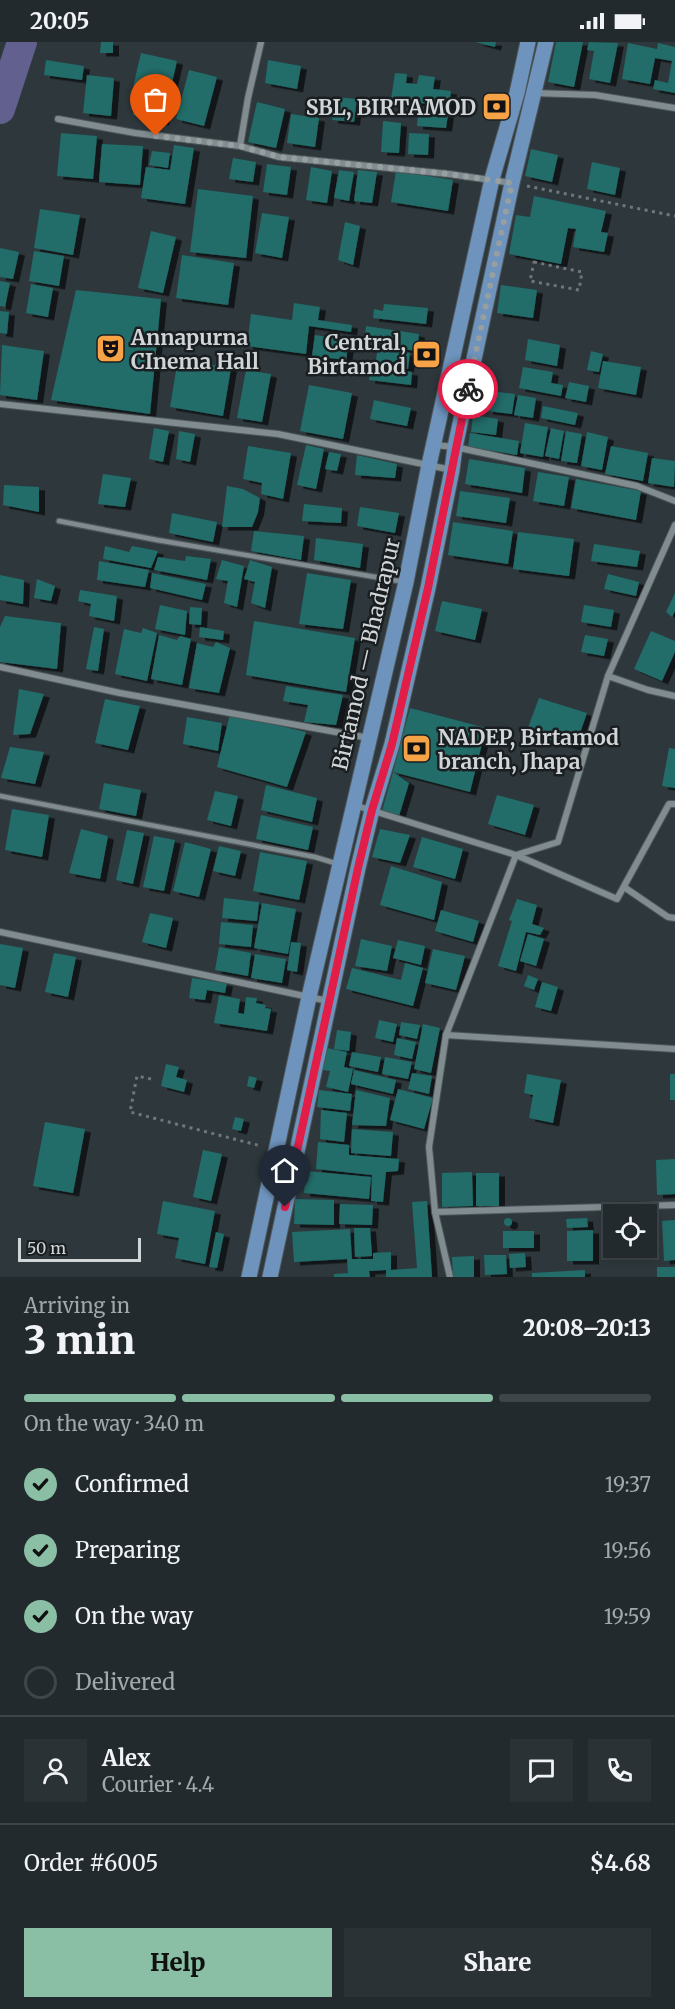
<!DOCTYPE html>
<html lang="en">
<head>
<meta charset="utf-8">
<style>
	body { margin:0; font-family:Merriweather,serif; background:#2a3235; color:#f1f3f6; height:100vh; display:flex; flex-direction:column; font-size:22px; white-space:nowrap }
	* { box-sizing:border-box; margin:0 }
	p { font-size:20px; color:#a2a7aa }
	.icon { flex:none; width:33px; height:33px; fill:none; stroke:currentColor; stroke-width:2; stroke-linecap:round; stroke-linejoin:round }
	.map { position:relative; height:1235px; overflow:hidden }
	.sheet { display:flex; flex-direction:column; background:#222a2d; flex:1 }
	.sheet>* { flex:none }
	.fabs { position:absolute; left:603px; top:1162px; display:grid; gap:12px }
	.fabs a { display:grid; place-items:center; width:54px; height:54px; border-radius:0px; background:#222a2d; box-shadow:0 3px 9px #0003,0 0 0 2px #3f4649; font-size:30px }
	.scale { position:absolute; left:18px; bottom:15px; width:123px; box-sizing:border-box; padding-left:6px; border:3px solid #d0d6d8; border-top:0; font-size:16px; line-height:21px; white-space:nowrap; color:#d0d6d8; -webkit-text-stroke:4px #1a1e20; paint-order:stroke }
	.pin { position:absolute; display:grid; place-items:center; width:51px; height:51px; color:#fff; margin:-62px -26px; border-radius:50% 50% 50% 0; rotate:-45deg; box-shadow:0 0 6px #0007 }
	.pin .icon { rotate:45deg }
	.courier { position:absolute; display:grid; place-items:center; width:60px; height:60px; margin:-30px; border:4px solid #e11d48; border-radius:50%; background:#fff; color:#222; box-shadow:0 2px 8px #0007 }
	.headline em { font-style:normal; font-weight:800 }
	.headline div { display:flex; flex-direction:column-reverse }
	.headline { display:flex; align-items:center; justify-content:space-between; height:102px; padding:0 24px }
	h1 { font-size:39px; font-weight:800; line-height:45px }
	.bar { display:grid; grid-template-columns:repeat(4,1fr); gap:9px 6px; align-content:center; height:72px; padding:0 24px }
	.bar i { height:8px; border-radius:4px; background:#3f4649 }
	.bar .on { background:#8abfa5 }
	.bar p { grid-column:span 4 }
	.line { display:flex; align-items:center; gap:15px; padding:0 24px; border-top:2px solid #3f4649 }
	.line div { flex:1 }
	.round { display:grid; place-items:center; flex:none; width:63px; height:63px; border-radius:0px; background:#2a3235 }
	ol { padding:0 24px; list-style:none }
	li { display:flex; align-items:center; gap:18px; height:66px }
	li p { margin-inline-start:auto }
	li .icon { padding:6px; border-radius:50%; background:#8abfa5; color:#111; stroke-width:4 }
	li:last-child { color:#a2a7aa }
	li i { width:33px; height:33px; border:3px solid #3f4649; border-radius:50% }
	.button { display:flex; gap:12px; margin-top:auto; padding:12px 24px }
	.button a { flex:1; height:69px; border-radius:0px; background:#8abfa5; color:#111; font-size:24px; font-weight:800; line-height:69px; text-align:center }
	.button a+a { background:#2a3235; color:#f1f3f6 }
	.status { display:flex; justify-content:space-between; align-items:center; height:42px; padding:0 30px; background:#222a2d; direction:ltr }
	.status svg { height:16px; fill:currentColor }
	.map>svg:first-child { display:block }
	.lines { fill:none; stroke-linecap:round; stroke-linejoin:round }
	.river { stroke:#62608e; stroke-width:30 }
	.building { fill:#206c69; filter:url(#shadow) }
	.service-casing { stroke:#4e5659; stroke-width:7 }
	.minor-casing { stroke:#4e5659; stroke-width:8 }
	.primary-casing { stroke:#4e5659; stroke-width:17 }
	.path { stroke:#6f777b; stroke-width:3; stroke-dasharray:3 4.5; stroke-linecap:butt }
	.service { stroke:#818c90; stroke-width:4.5 }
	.minor { stroke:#818c90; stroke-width:6 }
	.primary { stroke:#6e93bc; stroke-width:15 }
	.done { stroke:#979fa1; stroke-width:6; stroke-dasharray:0 10.8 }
	.route { stroke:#e11d48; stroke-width:8 }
	.labels { text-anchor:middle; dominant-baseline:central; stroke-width:5; stroke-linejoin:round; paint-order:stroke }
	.poi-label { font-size:21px; font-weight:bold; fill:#d0d6d8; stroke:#1a1e20; text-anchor:end }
	.street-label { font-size:21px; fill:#d0d6d8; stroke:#1a1e20 }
</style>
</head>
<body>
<div class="status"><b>20:05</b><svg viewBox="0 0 49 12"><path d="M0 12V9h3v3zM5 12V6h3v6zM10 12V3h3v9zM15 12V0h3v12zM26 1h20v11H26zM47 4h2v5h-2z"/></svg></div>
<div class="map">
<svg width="675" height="1235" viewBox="0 0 675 1235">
	<defs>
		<filter id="shadow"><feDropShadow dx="6" dy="3.5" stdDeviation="0" flood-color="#0009"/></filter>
	</defs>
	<rect width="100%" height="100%" fill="#2e383c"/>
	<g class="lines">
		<path class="river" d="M0 67 22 0"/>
	</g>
	<g class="building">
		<path d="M101 0H113V11H100Z"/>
		<path d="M475 0H496L495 5Z"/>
		<path d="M556 0H583L574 45 548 40Z"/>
		<path d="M589 0 618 1 610 41 589 37 594 9 587 8Z"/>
		<path d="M628 1 657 7 658 1 675 5V51L653 47 655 38 668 41 672 19 655 16 650 42 622 37Z"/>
		<path d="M141 11 177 19 163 80 133 73 139 46 133 45Z"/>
		<path d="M46 18 84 24 82 38 44 33Z"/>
		<path d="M268 18 301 24 297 47 265 41Z"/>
		<path d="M189 28 217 35 204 84 176 77Z"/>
		<path d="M395 31 407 32 406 41 417 42 419 33 435 35 433 47 451 49 449 65 391 57Z"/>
		<path d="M87 33 114 36 111 74 83 71Z"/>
		<path d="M335 55 357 57 354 80 332 78Z"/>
		<path d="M257 60 285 67 276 106 248 100Z"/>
		<path d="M418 69 448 72 446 86 417 84Z"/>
		<path d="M291 72 319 76 315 105 287 101Z"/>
		<path d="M383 79 401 81 399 111 381 110Z"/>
		<path d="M61 91 97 94 93 137 57 134Z"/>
		<path d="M409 91 429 92 428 113 408 112Z"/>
		<path d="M102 102 143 104 140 143 99 140Z"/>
		<path d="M174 103 194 106 185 162 141 156 146 125 170 128Z"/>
		<path d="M531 107 558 113 552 140 525 134Z"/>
		<path d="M152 109 170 111 168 126 149 123Z"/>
		<path d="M233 116 256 120 253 140 229 137Z"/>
		<path d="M592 120 620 126 615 153 587 147Z"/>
		<path d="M267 122 291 125 287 153 263 150Z"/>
		<path d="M311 125 332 129 327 161 306 158Z"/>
		<path d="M339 128 354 130 349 159 334 156Z"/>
		<path d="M358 128 377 130 372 161 354 159Z"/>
		<path d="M396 129 453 138 448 169 391 160Z"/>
		<path d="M198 147 253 154 246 216 190 210Z"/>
		<path d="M534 154 606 169 601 190 608 191 604 210 573 205 576 187 568 186 561 222 509 212 516 173 530 175Z"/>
		<path d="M40 167 80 173 73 213 34 206Z"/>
		<path d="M262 171 289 175 282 216 255 211Z"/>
		<path d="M345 180 360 184 353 223 338 218Z"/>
		<path d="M151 189 176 195 163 251 138 246Z"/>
		<path d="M0 206 19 210 13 237 0 235Z"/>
		<path d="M34 209 64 214 59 244 29 239Z"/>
		<path d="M182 213 234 221 228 263 176 256Z"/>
		<path d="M0 239 10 241 5 265 0 264Z"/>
		<path d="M31 242 53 246 48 275 26 271Z"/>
		<path d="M501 243 537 248 533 276 497 271Z"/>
		<path d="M76 248 161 257 150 372 51 358Z"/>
		<path d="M294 261 320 265 318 278 352 283 351 290 309 284 306 312 247 304 251 272 292 278Z"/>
		<path d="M384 262 428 266 426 282 373 276 374 267 383 269Z"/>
		<path d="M0 269 9 270 7 292 0 291Z"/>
		<path d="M366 284 419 292 417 309 364 302Z"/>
		<path d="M315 293 349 298 346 318 312 314Z"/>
		<path d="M528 297 560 303 557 324 525 318Z"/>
		<path d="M2 303 44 309 37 358 0 353Z"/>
		<path d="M378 306 410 311 408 327 375 322Z"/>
		<path d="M591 309 603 312 599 330 587 328Z"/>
		<path d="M178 317 231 326 223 374 170 365Z"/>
		<path d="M603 319 641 325 636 353 598 346Z"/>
		<path d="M371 325 412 330 411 343 369 338Z"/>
		<path d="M523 325 553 330 551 341 563 343 561 354 519 346Z"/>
		<path d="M246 328 271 332 262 380 237 376Z"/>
		<path d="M569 340 589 344 586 360 565 356Z"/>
		<path d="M309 343 352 351 343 397 300 389Z"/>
		<path d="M490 349 515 352 512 372 487 369Z"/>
		<path d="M518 353 536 356 533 376 514 373Z"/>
		<path d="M374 358 411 366 407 384 370 377Z"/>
		<path d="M543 364 578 371 575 383 541 376Z"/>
		<path d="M473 373 498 377 496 393 471 390Z"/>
		<path d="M525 381 548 385 543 415 520 411Z"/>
		<path d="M154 386 169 389 163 420 149 417Z"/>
		<path d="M551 386 564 389 559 417 545 414Z"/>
		<path d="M179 389 195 392 190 420 176 417Z"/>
		<path d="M566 389 582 392 577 421 561 419Z"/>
		<path d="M587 390 608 395 602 428 581 424Z"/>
		<path d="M470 391 519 399 517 413 468 405Z"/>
		<path d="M306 403 324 407 316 447 297 443Z"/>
		<path d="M248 404 291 411 283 457 261 452 262 441 243 437Z"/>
		<path d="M611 404 648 411 643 439 605 432Z"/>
		<path d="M329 410 341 412 337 429 325 427Z"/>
		<path d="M357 413 397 422 395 436 355 433Z"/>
		<path d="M652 416 675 419 674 445 648 441Z"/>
		<path d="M469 417 525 426 522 451 465 442Z"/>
		<path d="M538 430 569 435 564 464 533 459Z"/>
		<path d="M103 432 131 436 125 465 98 462Z"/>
		<path d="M576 437 641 449 636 478 571 466Z"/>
		<path d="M4 443 39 445V470L3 463Z"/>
		<path d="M227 444 243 447 260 456 258 470 252 485H222Z"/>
		<path d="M460 449 510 456 506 481 456 474Z"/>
		<path d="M304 462 342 466 341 481 302 479Z"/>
		<path d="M360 465 399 471 395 491 357 484Z"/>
		<path d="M172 471 217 480 213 500 169 491Z"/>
		<path d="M453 480 513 489 508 522 448 513Z"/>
		<path d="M254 489 304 494 301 518 251 509Z"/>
		<path d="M518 490 574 497 569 534 513 527Z"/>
		<path d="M316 496 363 502 360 526 314 518Z"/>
		<path d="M594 502 640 509 637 525 591 519Z"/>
		<path d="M105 504 129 510 132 504 158 509 151 526 103 517Z"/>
		<path d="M186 514 211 517 207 538 154 528 158 515 185 519Z"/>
		<path d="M222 518 244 524 237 565 224 561 228 539 216 537Z"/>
		<path d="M250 518 272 525 265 566 251 561 255 540 244 537Z"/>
		<path d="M99 519 149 528 145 545 97 538Z"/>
		<path d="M152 531 206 542 202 558 150 546Z"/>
		<path d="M307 531 351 538 343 587 299 582Z"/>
		<path d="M608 532 639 540 636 554 604 547Z"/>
		<path d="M0 533 24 538 23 562 0 558Z"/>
		<path d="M37 537 55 544 51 559 34 556Z"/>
		<path d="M80 548 117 554 114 579 89 574 91 562 78 559Z"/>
		<path d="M675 551V569L672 575 666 570Z"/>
		<path d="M442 559 482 567 475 598 435 589Z"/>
		<path d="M160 563 187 569 185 593 155 587Z"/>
		<path d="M584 563 614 568 611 585 581 580Z"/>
		<path d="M190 565 202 566 201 583 189 582Z"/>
		<path d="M5 574 61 581 57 627 0 620V585Z"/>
		<path d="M254 579 355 596 346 650 246 633Z"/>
		<path d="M94 585 104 587 98 629 86 627Z"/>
		<path d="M200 585 224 589 223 598 199 595Z"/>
		<path d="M143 586 157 591 147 639 115 632 124 587 141 591Z"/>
		<path d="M651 589 675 599V610L662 639 634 627Z"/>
		<path d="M159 593 177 598 180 594 191 597 182 643 151 637Z"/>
		<path d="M585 593 608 597 604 614 581 610Z"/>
		<path d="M216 600 230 606 219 651 189 646 197 601 213 605Z"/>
		<path d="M286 644 343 653 336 683 304 680 308 663 283 659Z"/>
		<path d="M19 647 44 652 30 692 13 693Z"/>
		<path d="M539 656 587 671 575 705 526 691Z"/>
		<path d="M105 657 140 664 128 708 95 701Z"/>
		<path d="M410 666 486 686 470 750 393 730Z"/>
		<path d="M230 672 306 690 287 745 217 725Z"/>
		<path d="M187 675 222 681 218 709 183 702Z"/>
		<path d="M10 705 44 710 35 742 1 736Z"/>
		<path d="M669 706 675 707V746L662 744Z"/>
		<path d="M393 730 409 741 399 774 382 769Z"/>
		<path d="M104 741 141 748 136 774 99 767Z"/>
		<path d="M266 743 317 756 312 780 261 768Z"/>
		<path d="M215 749 238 754 231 784 207 778Z"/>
		<path d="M497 753 534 763 525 793 488 782Z"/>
		<path d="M12 767 49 773 42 815 5 808Z"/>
		<path d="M261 773 313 785 308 808 256 797Z"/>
		<path d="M81 787 108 794 100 837 69 831Z"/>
		<path d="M380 787 410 793 400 821 372 815Z"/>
		<path d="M127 788 144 791 133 842 116 838Z"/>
		<path d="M154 794 175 798 164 849 143 845Z"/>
		<path d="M422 795 463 807 455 837 413 825Z"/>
		<path d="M185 800 211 807 199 855 173 849Z"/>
		<path d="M219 804 241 809 235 834 213 829Z"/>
		<path d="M260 810 307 819 299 858 253 849Z"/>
		<path d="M391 824 442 840 434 878 380 863Z"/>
		<path d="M224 856 259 860 257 879 222 876Z"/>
		<path d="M517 857 537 863 532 882 544 886 540 893 526 890 516 929 498 924 512 879 509 878Z"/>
		<path d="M262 861 296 867 288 912 254 906Z"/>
		<path d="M441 868 479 879 473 900 435 889Z"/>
		<path d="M150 871 173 876 166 906 142 900Z"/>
		<path d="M221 880 253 883 251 905 219 902Z"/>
		<path d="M528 892 544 897 536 924 520 919Z"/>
		<path d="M361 897 392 904 387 929 355 924Z"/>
		<path d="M398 898 425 904 421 923 393 916Z"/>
		<path d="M291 900 301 901 297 930 287 928Z"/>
		<path d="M0 902 23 906 15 946 0 943Z"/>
		<path d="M219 905 251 911 248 934 215 928Z"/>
		<path d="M433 907 465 914 456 948 425 941Z"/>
		<path d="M54 911 76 915 68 955 45 950Z"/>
		<path d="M255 912 286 917 282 941 251 936Z"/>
		<path d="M405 921 423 926 413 964 346 947 352 926 401 938Z"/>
		<path d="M528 933 538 937 534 948 524 944Z"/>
		<path d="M192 936 227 941 225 951 207 948 205 958 189 956Z"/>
		<path d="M542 940 558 945 551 969 535 965Z"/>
		<path d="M219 953 240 957 238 971 244 972 246 955 257 956 256 961 266 963 265 966 271 967 267 989 214 981Z"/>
		<path d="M379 978 397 982 393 1000 375 996Z"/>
		<path d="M401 980 420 983 417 997 399 993Z"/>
		<path d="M423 982 440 986 431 1031 414 1027Z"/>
		<path d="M337 988 351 990 349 1009 334 1007Z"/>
		<path d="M397 996 416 1000 412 1017 394 1013Z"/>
		<path d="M327 1006 347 1010 344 1025 353 1027 348 1050 326 1045 330 1029 323 1028Z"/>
		<path d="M352 1010 381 1015 378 1030 349 1024Z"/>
		<path d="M385 1015 412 1020 408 1037 382 1032Z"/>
		<path d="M166 1022 179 1025 176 1035 187 1038 184 1050 161 1044Z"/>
		<path d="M354 1028 396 1038 393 1052 351 1042Z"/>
		<path d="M412 1031 432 1034 429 1052 408 1047Z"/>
		<path d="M527 1032 561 1038 553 1081 529 1076 533 1053 524 1051Z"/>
		<rect x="670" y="1032" width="5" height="26"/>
		<path d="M249 1034 257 1036 254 1046 247 1044Z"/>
		<path d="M398 1047 433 1056 424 1087 390 1078Z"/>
		<path d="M319 1048 352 1052 350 1069 317 1065Z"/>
		<path d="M356 1048 390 1056 386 1084 352 1083Z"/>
		<path d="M321 1068 347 1071 344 1100 320 1097Z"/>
		<path d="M235 1075 244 1077 241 1089 232 1087Z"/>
		<path d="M45 1080 85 1087 73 1151 33 1144Z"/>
		<path d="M352 1087 393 1090 391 1114 351 1111Z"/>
		<path d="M318 1100 349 1103V1113L399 1117 398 1129 386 1130 383 1160 371 1159 372 1133 316 1127Z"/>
		<path d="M203 1108 222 1112 211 1159 193 1155Z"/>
		<path d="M675 1117V1152L657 1153 656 1118Z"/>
		<path d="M306 1129 371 1135 369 1157 304 1151Z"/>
		<path d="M472 1130 473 1164 442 1165V1131Z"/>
		<rect x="476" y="1131" width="23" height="33"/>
		<path d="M295 1157 334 1158V1183L294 1182Z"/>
		<path d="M163 1159 215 1169 205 1222 175 1216 179 1196 157 1192Z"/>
		<path d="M427 1159 432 1235H386V1228L369 1229 370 1235H334V1232L348 1231 347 1217 294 1220 292 1190 350 1187 352 1217H373V1211L391 1210V1228L417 1226 412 1160Z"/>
		<path d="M340 1162 373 1163 372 1183 339 1182Z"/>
		<path d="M587 1176 588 1185 567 1186 566 1177Z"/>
		<circle cx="508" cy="1180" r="4"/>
		<path d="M675 1178V1218L664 1219 662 1179Z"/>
		<path d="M354 1186H370L372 1214 355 1215Z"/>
		<path d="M593 1188V1219H567V1189Z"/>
		<rect x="503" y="1189" width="31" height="17"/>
		<path d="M216 1190 224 1192 217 1226 209 1225Z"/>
		<path d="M525 1211 526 1225 510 1226 509 1212Z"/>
		<path d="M484 1213H506L507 1232 485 1233Z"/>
		<path d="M474 1214V1235H453L452 1215Z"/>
		<rect x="657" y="1225" width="18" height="10"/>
		<path d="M585 1228V1235H532V1231Z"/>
	</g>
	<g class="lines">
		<defs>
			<g id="service">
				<path d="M59 479 157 498 405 540"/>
				<path d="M0 754 315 815 338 822"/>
			</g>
			<g id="minor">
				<path d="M533 51 595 53 675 66"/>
				<path d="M58 77 135 91 240 104 279 115 449 132 512 141"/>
				<path d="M240 104 248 56 261 0"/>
				<path d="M0 362 278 392 452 428"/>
				<path d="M434 403 455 405 637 444 675 459"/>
				<path d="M0 625 120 651 369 696"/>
				<path d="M608 634 648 648 675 654"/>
				<path d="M354 763 516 813 617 857 669 762H675"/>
				<path d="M624 845 668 875 675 876"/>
				<path d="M0 890 328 959"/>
				<path d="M446 993 675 1007"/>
				<path d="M435 1170 675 1163"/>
				<path d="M450 1235 435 1170 429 1105 446 993 516 813 558 800 608 634 675 483"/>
			</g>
			<g id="primary">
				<path d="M249 1235 309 955 406 540 429 423 492 137 517 51 528 0"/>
				<path d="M270 1235 358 826 372 768 392 702 428 546 452 428 455 405 512 141 546 0"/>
			</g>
		</defs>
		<use href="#service" class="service-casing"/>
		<use href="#minor" class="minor-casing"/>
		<use href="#primary" class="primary-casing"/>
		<g class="path">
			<path d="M527 144 675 174"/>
			<path d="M534 220 582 230 579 248 530 239Z"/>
			<path d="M151 1037 137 1034 130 1070 261 1104"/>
		</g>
		<use href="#service" class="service"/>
		<use href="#minor" class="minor"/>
		<use href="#primary" class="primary"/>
	</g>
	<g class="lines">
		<path class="done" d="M156 94 240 104 279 115 449 132 512 141 468 347"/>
		<path class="route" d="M285 1165 358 826 372 768 392 702 428 546 468 347"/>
	</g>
	<defs>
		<symbol id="bank-square" viewBox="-11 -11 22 22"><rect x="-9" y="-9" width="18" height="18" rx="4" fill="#f6a247" stroke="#1a1e20"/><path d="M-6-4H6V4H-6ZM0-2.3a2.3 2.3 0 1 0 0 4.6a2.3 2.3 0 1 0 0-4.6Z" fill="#111"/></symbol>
		<symbol id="theatre-square" viewBox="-11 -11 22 22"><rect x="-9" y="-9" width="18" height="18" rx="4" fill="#f6a247" stroke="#1a1e20"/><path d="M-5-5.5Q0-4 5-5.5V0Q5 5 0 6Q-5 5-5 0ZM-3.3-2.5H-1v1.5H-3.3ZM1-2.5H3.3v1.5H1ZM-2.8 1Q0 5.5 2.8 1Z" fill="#111"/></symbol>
	</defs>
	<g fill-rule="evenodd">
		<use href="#bank-square" x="480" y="48" width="33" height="33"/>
		<use href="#theatre-square" x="94" y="290" width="33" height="33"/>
		<use href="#bank-square" x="410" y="296" width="33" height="33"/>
		<use href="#bank-square" x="400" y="690" width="33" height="33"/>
	</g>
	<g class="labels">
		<g class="poi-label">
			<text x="476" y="65">SBL, BIRTAMOD</text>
			<text x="131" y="295" text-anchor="start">Annapurna<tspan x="131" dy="24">CInema Hall</tspan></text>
			<text x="406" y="300">Central,<tspan x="406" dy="24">Birtamod</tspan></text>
			<text x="438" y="695" text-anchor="start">NADEP, Birtamod<tspan x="438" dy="24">branch, Jhapa</tspan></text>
		</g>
		<g class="street-label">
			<text transform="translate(366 612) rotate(-77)">Birtamod — Bhadrapur</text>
		</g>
	</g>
</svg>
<div class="fabs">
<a><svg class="icon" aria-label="locate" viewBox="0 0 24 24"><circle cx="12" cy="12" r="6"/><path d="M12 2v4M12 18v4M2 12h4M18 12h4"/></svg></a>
</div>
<div class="scale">50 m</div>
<div class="pin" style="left:156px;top:94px;background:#ea580c"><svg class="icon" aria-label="bag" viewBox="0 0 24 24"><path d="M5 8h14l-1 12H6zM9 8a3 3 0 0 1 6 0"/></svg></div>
<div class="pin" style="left:285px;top:1165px;background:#1f2937"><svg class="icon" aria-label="home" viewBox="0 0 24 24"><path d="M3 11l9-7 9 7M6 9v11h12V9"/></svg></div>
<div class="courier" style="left:468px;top:347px"><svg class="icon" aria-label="bike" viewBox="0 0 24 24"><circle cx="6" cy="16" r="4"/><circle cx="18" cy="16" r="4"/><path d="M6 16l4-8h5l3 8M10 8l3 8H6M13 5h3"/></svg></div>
</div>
<section class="sheet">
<div class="headline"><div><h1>3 min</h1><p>Arriving in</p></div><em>20:08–20:13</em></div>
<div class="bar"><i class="on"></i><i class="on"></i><i class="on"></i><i></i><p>On the way · 340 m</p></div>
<ol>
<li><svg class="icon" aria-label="check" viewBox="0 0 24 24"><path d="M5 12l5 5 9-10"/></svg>Confirmed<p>19:37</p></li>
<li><svg class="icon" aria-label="check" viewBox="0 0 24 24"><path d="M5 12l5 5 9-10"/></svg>Preparing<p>19:56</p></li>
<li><svg class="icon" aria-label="check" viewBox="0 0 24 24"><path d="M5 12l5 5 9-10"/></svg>On the way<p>19:59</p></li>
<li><i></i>Delivered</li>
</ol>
<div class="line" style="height:108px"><a class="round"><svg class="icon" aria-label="person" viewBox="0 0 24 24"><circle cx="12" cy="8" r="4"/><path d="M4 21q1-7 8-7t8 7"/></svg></a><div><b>Alex</b><p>Courier · 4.4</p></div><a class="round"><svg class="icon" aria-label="chat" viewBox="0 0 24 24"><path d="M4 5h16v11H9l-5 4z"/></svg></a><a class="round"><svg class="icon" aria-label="phone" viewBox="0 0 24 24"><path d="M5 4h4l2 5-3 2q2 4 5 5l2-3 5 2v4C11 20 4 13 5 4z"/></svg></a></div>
<div class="line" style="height:78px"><div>Order #6005</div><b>$4.68</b></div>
<div class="button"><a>Help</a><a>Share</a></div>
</section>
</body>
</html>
